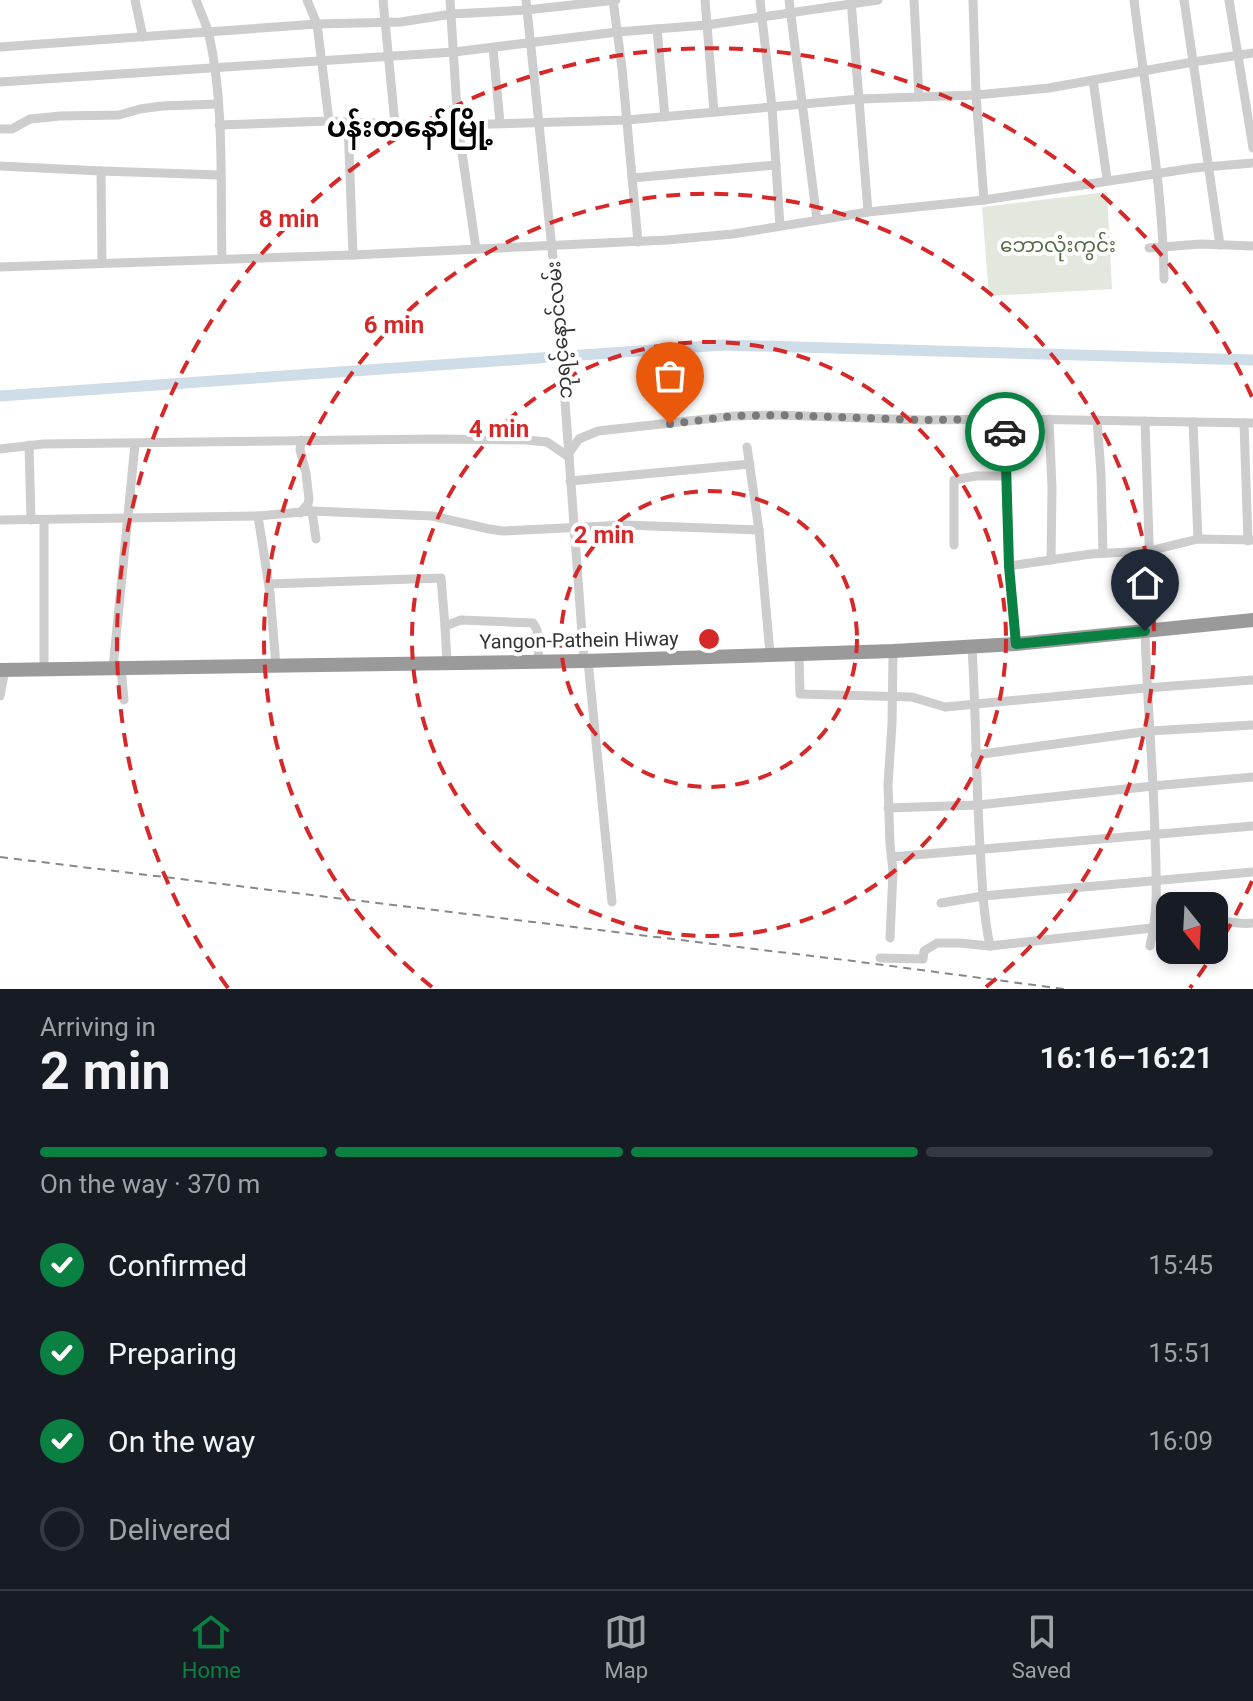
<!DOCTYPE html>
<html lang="en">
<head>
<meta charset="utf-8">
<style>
	body { margin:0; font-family:Roboto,"Noto Sans Myanmar",sans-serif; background:#242831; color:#f1f3f6; height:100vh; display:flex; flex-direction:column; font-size:30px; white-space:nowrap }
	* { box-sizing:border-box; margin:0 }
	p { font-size:26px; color:#9ea1a6 }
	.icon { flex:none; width:44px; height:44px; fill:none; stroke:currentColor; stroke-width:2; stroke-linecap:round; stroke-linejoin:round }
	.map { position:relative; height:989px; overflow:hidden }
	.drawer { display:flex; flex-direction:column; background:#171b24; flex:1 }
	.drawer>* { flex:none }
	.needle { width:52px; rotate:162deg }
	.buttons { position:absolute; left:1156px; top:892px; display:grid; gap:16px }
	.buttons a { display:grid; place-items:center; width:72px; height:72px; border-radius:16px; background:#171b24; box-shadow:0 4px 12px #0003; font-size:40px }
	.pin { position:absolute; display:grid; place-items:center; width:68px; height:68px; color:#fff; margin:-82px -34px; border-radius:50% 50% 50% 0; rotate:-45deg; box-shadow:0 0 8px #0007 }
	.pin .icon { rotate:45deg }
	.courier { position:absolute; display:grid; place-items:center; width:80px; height:80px; margin:-40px; border:6px solid #0b8043; border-radius:50%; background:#fff; color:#222; box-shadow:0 2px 10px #0007 }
	.summary em { font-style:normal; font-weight:700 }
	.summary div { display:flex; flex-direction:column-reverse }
	.summary { display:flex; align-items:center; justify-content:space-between; height:136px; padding:0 40px }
	h1 { font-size:52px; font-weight:700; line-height:60px }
	.bar { display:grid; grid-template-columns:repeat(4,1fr); gap:12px 8px; align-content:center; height:96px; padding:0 40px }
	.bar i { height:10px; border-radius:6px; background:#363941 }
	.bar .active { background:#0b8043 }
	.bar p { grid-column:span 4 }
	ol { padding:0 40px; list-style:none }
	li { display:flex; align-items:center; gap:24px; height:88px }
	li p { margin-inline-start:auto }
	li .icon { padding:8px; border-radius:50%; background:#0b8043; color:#fff; stroke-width:4 }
	li:last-child { color:#9ea1a6 }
	li i { width:44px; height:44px; border:4px solid #363941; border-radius:50% }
	.dock { display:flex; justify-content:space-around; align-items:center; height:112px; border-top:2px solid #363941; background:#171b24; font-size:22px; color:#9ea1a6 }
	.dock a { display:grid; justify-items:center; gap:4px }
	.dock .active { color:#0b8043 }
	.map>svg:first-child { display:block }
	.green { fill:#e2e8dd }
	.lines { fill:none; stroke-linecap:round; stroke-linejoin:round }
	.river { stroke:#cfdde8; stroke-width:11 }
	.minor { stroke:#cdcdcd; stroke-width:9 }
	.highway { stroke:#9a9a9a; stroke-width:14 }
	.rail { stroke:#888; stroke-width:2; stroke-dasharray:8 6; stroke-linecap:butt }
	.done { stroke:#7a7a7a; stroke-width:8; stroke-dasharray:0 14.4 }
	.route { stroke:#0b8043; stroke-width:10 }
	.ring { fill:none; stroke:#d62828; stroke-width:4; stroke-dasharray:14 10 }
	.labels { text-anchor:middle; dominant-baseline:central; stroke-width:8; stroke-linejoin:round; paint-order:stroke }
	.park-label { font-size:20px; fill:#546a44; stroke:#fff }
	.street-label { font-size:20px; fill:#333; stroke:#fff }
	.district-label { font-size:28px; font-weight:bold; fill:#000; stroke:#fff }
	.centre { fill:#d62828; stroke:#fff; stroke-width:4 }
	.ring-label { font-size:24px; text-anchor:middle; font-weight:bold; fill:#d62828; stroke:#fff; stroke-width:8; stroke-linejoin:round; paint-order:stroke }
</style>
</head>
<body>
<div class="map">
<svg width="1253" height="989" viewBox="0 0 1253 989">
	<rect width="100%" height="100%" fill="#fff"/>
	<path class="green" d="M1107 192 1112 289 989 296 982 207Z"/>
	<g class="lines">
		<path class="river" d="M0 396 723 345 1253 360"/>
		<g class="minor">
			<path d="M135 0 143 37"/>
			<path d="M196 0C200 11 206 23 209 35 225 106 220 186 222 258"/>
			<path d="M307 0 317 24 329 121"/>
			<path d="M383 0 395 124 458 125 627 120 860 99 976 95 1049 88 1193 62 1253 53"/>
			<path d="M450 0 458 125 476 249"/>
			<path d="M526 0 558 306 584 661"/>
			<path d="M613 0 622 68 638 242"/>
			<path d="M705 0 714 112"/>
			<path d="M760 0 772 107 780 226"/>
			<path d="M789 0 817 220"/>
			<path d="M851 0 868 212"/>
			<path d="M914 0 919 97"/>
			<path d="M973 0 976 95 984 200"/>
			<path d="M1134 0C1145 92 1163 186 1164 279"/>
			<path d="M1184 0 1220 245"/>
			<path d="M1229 0 1253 148"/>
			<path d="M657 29 665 117"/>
			<path d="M0 47 317 24 401 22 452 14 527 10 616 0"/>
			<path d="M493 48 500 123"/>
			<path d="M1093 80 1107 179"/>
			<path d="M0 82 454 52 617 32 707 25 878 0"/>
			<path d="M348 122 353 255"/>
			<path d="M219 125 329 121 395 124"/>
			<path d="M0 129H12L30 119 60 116 119 115 140 109 162 106 218 104"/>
			<path d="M0 166 101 171"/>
			<path d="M632 178 776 165"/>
			<path d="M1149 248 1201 244 1253 246"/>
			<path d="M102 263 101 171 220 175"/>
			<path d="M0 267 353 255 667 240 733 234 868 212 984 200 1194 168 1253 163"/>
			<path d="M1005 419 1009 566 1016 644"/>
			<path d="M1049 419 1052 488 1051 560"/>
			<path d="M1097 420 1101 473 1103 553"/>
			<path d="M1145 421 1152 630"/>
			<path d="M1193 422 1198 539"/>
			<path d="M1244 423 1248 541"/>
			<path d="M29 445 31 520"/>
			<path d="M747 447 759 530 770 654"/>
			<path d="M0 449 43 444 432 439 526 440 547 442 569 457"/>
			<path d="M569 453 579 439 598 431 734 416 776 415 922 420 1012 419 1253 423"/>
			<path d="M570 481 750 464"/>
			<path d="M312 511 316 539"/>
			<path d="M300 513 308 504 309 499 306 473 300 450 301 440"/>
			<path d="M258 516 270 593 276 666"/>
			<path d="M0 520 258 516 312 511 432 516 489 529 503 531 626 525 759 530"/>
			<path d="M44 520V670"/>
			<path d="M954 545V480L976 476H1005"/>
			<path d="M1009 566 1091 554 1149 551 1198 539 1253 540"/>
			<path d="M269 584 441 578 445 626"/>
			<path d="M1145 631C1147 699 1153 767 1155 835 1156 872 1159 910 1150 946"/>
			<path d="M972 647C976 714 976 780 980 847 982 880 983 913 990 946"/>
			<path d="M799 654 800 694 912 697 945 707 1146 688 1253 680"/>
			<path d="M588 661 612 902"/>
			<path d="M447 663 445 626 461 620 533 623 537 630 539 662"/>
			<path d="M113 668 135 444"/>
			<path d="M121 668 124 700"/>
			<path d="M0 696 5 670"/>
			<path d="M975 755 1150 731 1253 725"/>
			<path d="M888 808 978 805 1153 786 1253 777"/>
			<path d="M891 857 1253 826"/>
			<path d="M941 903 983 896 1253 872"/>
			<path d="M1214 922C1227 920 1240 925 1253 923"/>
			<path d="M890 938 893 871 890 844 888 785 892 724 893 651"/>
			<path d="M880 958 923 959 924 951 937 943H959L990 946 1170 926"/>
		</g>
		<path class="highway" d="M0 670 584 661 893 651 1016 644 1253 620"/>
		<path class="rail" d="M0 857 853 961 1064 989"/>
	</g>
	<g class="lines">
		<path class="done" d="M670 424 734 416 776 415 922 420 1005 419V432"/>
		<path class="route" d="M1005 432 1009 566 1016 644 1145 631"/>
	</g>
	<g class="ring">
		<circle cx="709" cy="639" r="148"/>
		<circle cx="709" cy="639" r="297"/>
		<path d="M432 987A445 445 0 1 1 986 987"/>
		<path d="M1252 881A594 594 0 0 1 1190 988M228 988A594 594 0 1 1 1252 397"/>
	</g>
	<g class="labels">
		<g class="park-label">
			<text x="1058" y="245">ဘောလုံးကွင်း</text>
		</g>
		<g class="street-label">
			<text transform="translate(559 330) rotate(-95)">ဘုရင့်နောင်လမ်း</text>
			<text transform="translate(579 640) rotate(-1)">Yangon-Pathein Hiway</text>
		</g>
		<g class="district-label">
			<text x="410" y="127">ပန်းတနော်မြို့</text>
		</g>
	</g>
	<circle cx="709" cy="639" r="12" class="centre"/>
	<g class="ring-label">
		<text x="289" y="227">8 min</text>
		<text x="394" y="333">6 min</text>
		<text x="499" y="437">4 min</text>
		<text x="604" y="543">2 min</text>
	</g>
</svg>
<div class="buttons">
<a><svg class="needle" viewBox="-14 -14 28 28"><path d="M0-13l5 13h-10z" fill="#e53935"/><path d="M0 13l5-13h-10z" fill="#9ea1a6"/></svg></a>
</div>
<div class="pin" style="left:670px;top:424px;background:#ea580c"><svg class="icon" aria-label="bag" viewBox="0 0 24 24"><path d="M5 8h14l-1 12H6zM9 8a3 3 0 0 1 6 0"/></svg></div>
<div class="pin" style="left:1145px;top:631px;background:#1f2937"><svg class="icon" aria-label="home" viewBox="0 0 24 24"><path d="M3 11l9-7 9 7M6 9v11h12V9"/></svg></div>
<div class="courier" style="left:1005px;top:432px"><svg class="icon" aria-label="car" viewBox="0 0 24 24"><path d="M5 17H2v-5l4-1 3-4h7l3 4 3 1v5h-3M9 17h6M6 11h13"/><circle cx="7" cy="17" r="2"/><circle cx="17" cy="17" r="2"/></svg></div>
</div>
<section class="drawer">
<div class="summary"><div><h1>2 min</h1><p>Arriving in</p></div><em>16:16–16:21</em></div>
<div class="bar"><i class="active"></i><i class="active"></i><i class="active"></i><i></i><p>On the way · 370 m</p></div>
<ol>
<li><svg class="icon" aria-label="check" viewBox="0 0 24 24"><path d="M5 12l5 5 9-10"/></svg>Confirmed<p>15:45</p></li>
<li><svg class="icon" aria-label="check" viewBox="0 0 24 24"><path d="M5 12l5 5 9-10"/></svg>Preparing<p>15:51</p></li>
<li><svg class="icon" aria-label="check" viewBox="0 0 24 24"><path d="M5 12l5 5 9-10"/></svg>On the way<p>16:09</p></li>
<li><i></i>Delivered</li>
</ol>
</section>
<nav class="dock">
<a class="active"><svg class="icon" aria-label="home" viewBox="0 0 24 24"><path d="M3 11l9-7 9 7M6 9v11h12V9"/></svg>Home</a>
<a><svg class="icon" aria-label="map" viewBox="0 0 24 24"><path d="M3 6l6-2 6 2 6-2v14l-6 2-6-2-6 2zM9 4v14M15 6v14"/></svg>Map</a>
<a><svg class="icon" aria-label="saved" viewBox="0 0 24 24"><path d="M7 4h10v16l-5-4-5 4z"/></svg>Saved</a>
</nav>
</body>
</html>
